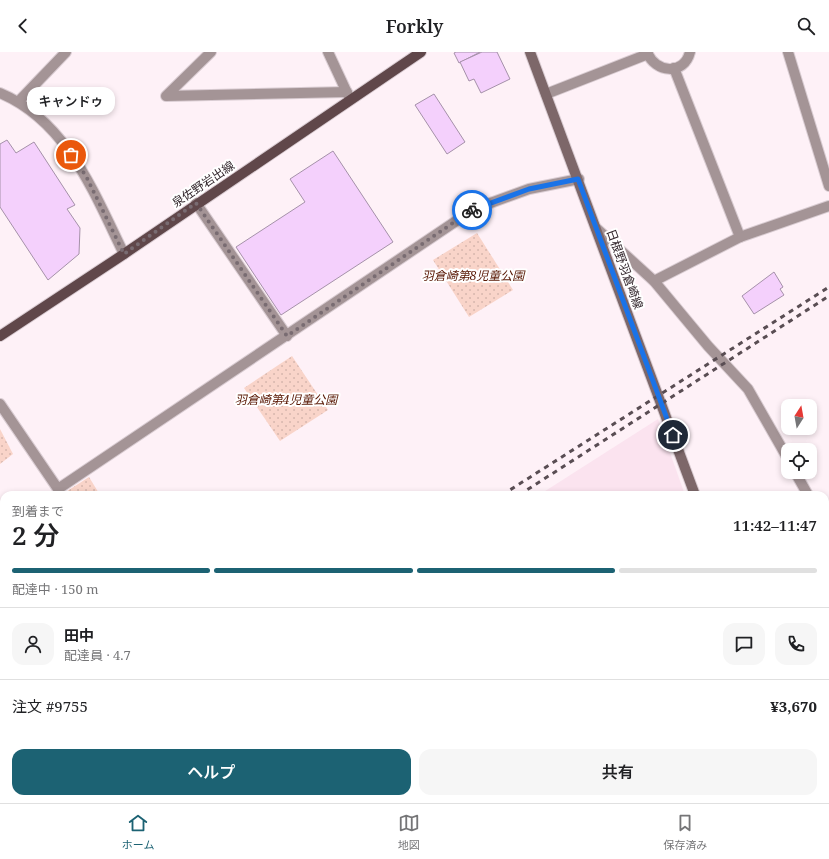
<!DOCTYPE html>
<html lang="ja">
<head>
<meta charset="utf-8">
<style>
	body { margin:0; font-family:"Noto Serif","Noto Sans JP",serif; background:#f6f6f6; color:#202124; height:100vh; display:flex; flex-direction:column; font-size:15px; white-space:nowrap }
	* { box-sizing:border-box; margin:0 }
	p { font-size:13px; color:#757577 }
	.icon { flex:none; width:22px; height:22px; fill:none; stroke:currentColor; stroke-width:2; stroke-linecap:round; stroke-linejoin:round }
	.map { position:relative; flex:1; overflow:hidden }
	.panel { position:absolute; left:0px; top:439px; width:829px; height:312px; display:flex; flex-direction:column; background:#fff; border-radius:12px 12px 0 0; box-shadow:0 2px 6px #0003 }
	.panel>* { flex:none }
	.needle { width:26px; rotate:11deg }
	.buttons { position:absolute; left:781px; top:347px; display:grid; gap:8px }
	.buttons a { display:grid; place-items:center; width:36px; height:36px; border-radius:8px; background:#fff; box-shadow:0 2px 6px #0003; font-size:20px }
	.pin { position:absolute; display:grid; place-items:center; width:34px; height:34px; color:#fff; margin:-17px; border:2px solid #fff; border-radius:50%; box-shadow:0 1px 4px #0007 }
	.courier { position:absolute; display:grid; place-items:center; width:40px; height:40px; margin:-20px; border:3px solid #1a73e8; border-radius:50%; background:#fff; color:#222; box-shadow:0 1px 5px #0007 }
	.bubble { position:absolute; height:28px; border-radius:12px; background:#fff; box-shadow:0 2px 6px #0003; font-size:13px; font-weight:600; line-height:28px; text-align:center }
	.head em { font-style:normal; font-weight:600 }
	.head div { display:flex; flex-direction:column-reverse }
	.head { display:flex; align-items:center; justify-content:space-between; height:68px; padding:0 12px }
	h1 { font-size:26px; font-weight:600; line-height:30px }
	.bar { display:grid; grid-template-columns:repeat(4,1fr); gap:6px 4px; align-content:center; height:48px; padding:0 12px }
	.bar i { height:5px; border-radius:3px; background:#e0e0e0 }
	.bar .current { background:#1c6273 }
	.bar p { grid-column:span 4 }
	.line { display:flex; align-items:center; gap:10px; padding:0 12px; border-top:1px solid #e0e0e0 }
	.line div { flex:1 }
	.round { display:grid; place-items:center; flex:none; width:42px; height:42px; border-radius:12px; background:#f6f6f6 }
	.button { display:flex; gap:8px; margin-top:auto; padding:8px 12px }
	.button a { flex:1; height:46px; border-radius:12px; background:#1c6273; color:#fff; font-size:16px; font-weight:600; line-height:46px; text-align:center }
	.button a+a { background:#f6f6f6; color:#202124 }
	header { display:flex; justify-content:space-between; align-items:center; height:52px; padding:0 12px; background:#fff; font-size:18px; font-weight:600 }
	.tab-bar { display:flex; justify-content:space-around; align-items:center; height:56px; border-top:1px solid #e0e0e0; background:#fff; font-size:11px; color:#757577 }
	.tab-bar a { display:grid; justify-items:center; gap:2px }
	.tab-bar .current { color:#1c6273 }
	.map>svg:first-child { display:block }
	.built { fill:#fbe3ef }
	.park { fill:url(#park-dots) }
	.building { fill:#f4d0fc; stroke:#a591a9 }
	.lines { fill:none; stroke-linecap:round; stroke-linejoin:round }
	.street-casing { stroke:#d9ccd2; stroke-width:12 }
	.secondary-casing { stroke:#d9ccd2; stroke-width:12 }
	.primary-casing { stroke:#d9ccd2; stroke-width:12 }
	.street { stroke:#a49496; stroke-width:10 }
	.secondary { stroke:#7d6769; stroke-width:10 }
	.primary { stroke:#60474a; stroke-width:10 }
	.rail { stroke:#594d53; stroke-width:3; stroke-dasharray:5 5; stroke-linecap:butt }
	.done { stroke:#796c72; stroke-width:4; stroke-dasharray:0 7.2 }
	.route { stroke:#1a73e8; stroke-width:5 }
	.labels { text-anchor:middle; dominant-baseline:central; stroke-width:4; stroke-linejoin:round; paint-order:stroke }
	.street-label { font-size:12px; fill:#31252b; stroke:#fff }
	.park-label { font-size:12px; font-style:italic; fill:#571500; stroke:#fff }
</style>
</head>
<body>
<header><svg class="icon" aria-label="back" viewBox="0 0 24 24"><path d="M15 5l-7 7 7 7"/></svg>Forkly<svg class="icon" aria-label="search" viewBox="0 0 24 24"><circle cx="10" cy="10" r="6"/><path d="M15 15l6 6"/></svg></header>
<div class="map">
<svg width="829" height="751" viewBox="0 0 829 751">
	<defs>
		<pattern id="park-dots" width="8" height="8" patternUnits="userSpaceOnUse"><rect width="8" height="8" fill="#f9d4c9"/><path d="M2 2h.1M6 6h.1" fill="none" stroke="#d6b6ad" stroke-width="1.8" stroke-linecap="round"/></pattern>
	</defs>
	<rect width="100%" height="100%" fill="#fef1f7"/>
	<g class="built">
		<path d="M658 367 685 443H539Z"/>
		<path d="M62 747H304L298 751H56Z"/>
	</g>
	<g class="park">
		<path d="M477 181 513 238 469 265 433 208Z"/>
		<path d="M292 304 328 358 280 389 244 336Z"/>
		<path d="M0 377 13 402 0 412Z"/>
		<path d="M89 425 100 443H61Z"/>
	</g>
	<g class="building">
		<path d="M456 0H480L459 11 454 1Z"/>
		<path d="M482 0H497L510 27 481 41 474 27 469 29 460 10Z"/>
		<path d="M434 42 465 90 447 102 415 53Z"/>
		<path d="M7 88 16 101 34 90 75 153 67 157 80 176 79 202 48 228 0 155V92Z"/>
		<path d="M333 99 393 190 281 263 236 195 305 150 290 127Z"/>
		<path d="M774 220 783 235 780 237 784 243 754 262 742 244Z"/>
		<path d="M87 747H164L158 751H81Z"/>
	</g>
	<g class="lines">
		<defs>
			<g id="street">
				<path d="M211 0 166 44 347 40"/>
				<path d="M328 0 349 45"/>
				<path d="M647 0C655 21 684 24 690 0"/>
				<path d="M788 0 829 134"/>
				<path d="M674 16 740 185 829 154"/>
				<path d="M0 41C67 69 94 141 124 202"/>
				<path d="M546 42 648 2"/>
				<path d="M19 49 66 0"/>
				<path d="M196 151 287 284"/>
				<path d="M596 176 654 229 708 294 748 337 788 407"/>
				<path d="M654 229 740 185"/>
				<path d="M0 352 58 437 474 157 529 137 579 127"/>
				<path d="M795 420 808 443"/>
				<path d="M825 470 829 476"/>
				<path d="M0 637 4 642"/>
				<path d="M0 700 4 697"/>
				<path d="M307 751 314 747"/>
			</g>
			<g id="secondary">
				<path d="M530 0 695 443"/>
				<path d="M825 640 829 642"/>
				<path d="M745 751V747"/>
			</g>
			<path id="primary" d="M0 284 124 202 421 0"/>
		</defs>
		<use href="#street" class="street-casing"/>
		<use href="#secondary" class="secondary-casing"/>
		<use href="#primary" class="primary-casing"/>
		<use href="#street" class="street"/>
		<use href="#secondary" class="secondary"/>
		<use href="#primary" class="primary"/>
		<g class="rail">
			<path d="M502 443 829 235"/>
			<path d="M519 443 829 244"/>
			<path d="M27 751 33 747"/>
			<path d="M46 751 52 747"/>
		</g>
	</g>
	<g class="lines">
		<path class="done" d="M71 103 86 124 124 202 196 151 287 284 472 158"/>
		<path class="route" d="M472 158 529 137 578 127 673 383"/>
	</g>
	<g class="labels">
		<g class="street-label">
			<text transform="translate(203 132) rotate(-34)">泉佐野岩出線</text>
			<text transform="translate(625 217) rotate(70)">日根野羽倉崎線</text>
		</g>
		<g class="park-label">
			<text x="473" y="223">羽倉崎第8児童公園</text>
			<text x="286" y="347">羽倉崎第4児童公園</text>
		</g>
	</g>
</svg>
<div class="buttons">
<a><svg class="needle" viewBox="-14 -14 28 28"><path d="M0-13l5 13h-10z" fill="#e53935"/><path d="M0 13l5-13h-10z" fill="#757577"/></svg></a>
<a><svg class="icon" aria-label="locate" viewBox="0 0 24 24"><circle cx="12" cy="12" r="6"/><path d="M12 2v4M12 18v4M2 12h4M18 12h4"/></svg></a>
</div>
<div class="pin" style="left:71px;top:103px;background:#ea580c"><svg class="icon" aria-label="bag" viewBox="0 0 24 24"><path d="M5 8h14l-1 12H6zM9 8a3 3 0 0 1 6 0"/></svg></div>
<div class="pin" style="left:673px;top:383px;background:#1f2937"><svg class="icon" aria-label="home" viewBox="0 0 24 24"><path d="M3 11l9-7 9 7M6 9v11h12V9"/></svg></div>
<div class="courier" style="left:472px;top:158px"><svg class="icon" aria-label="bike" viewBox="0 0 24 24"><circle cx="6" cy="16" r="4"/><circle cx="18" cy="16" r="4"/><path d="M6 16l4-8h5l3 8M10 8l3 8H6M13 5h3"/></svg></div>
<div class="bubble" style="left:27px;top:35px;width:88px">キャンドゥ</div>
<section class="panel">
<div class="head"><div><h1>2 分</h1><p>到着まで</p></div><em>11:42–11:47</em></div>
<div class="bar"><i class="current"></i><i class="current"></i><i class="current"></i><i></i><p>配達中 · 150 m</p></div>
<div class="line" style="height:72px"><a class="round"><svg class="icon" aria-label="person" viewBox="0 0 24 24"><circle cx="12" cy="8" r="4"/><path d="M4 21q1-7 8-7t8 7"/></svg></a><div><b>田中</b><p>配達員 · 4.7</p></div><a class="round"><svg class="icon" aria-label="chat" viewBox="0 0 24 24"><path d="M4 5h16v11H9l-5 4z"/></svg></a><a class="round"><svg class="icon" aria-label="phone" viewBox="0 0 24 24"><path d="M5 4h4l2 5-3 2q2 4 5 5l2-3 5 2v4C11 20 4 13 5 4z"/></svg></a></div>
<div class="line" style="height:52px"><div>注文 #9755</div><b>¥3,670</b></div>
<div class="button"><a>ヘルプ</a><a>共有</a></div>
</section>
</div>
<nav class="tab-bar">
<a class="current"><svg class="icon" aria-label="home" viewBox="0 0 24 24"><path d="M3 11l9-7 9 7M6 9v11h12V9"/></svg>ホーム</a>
<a><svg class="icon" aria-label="map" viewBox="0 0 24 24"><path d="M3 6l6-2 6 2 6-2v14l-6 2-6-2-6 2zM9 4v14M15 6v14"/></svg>地図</a>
<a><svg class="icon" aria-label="saved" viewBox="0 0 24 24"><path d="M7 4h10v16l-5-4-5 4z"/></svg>保存済み</a>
</nav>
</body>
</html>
